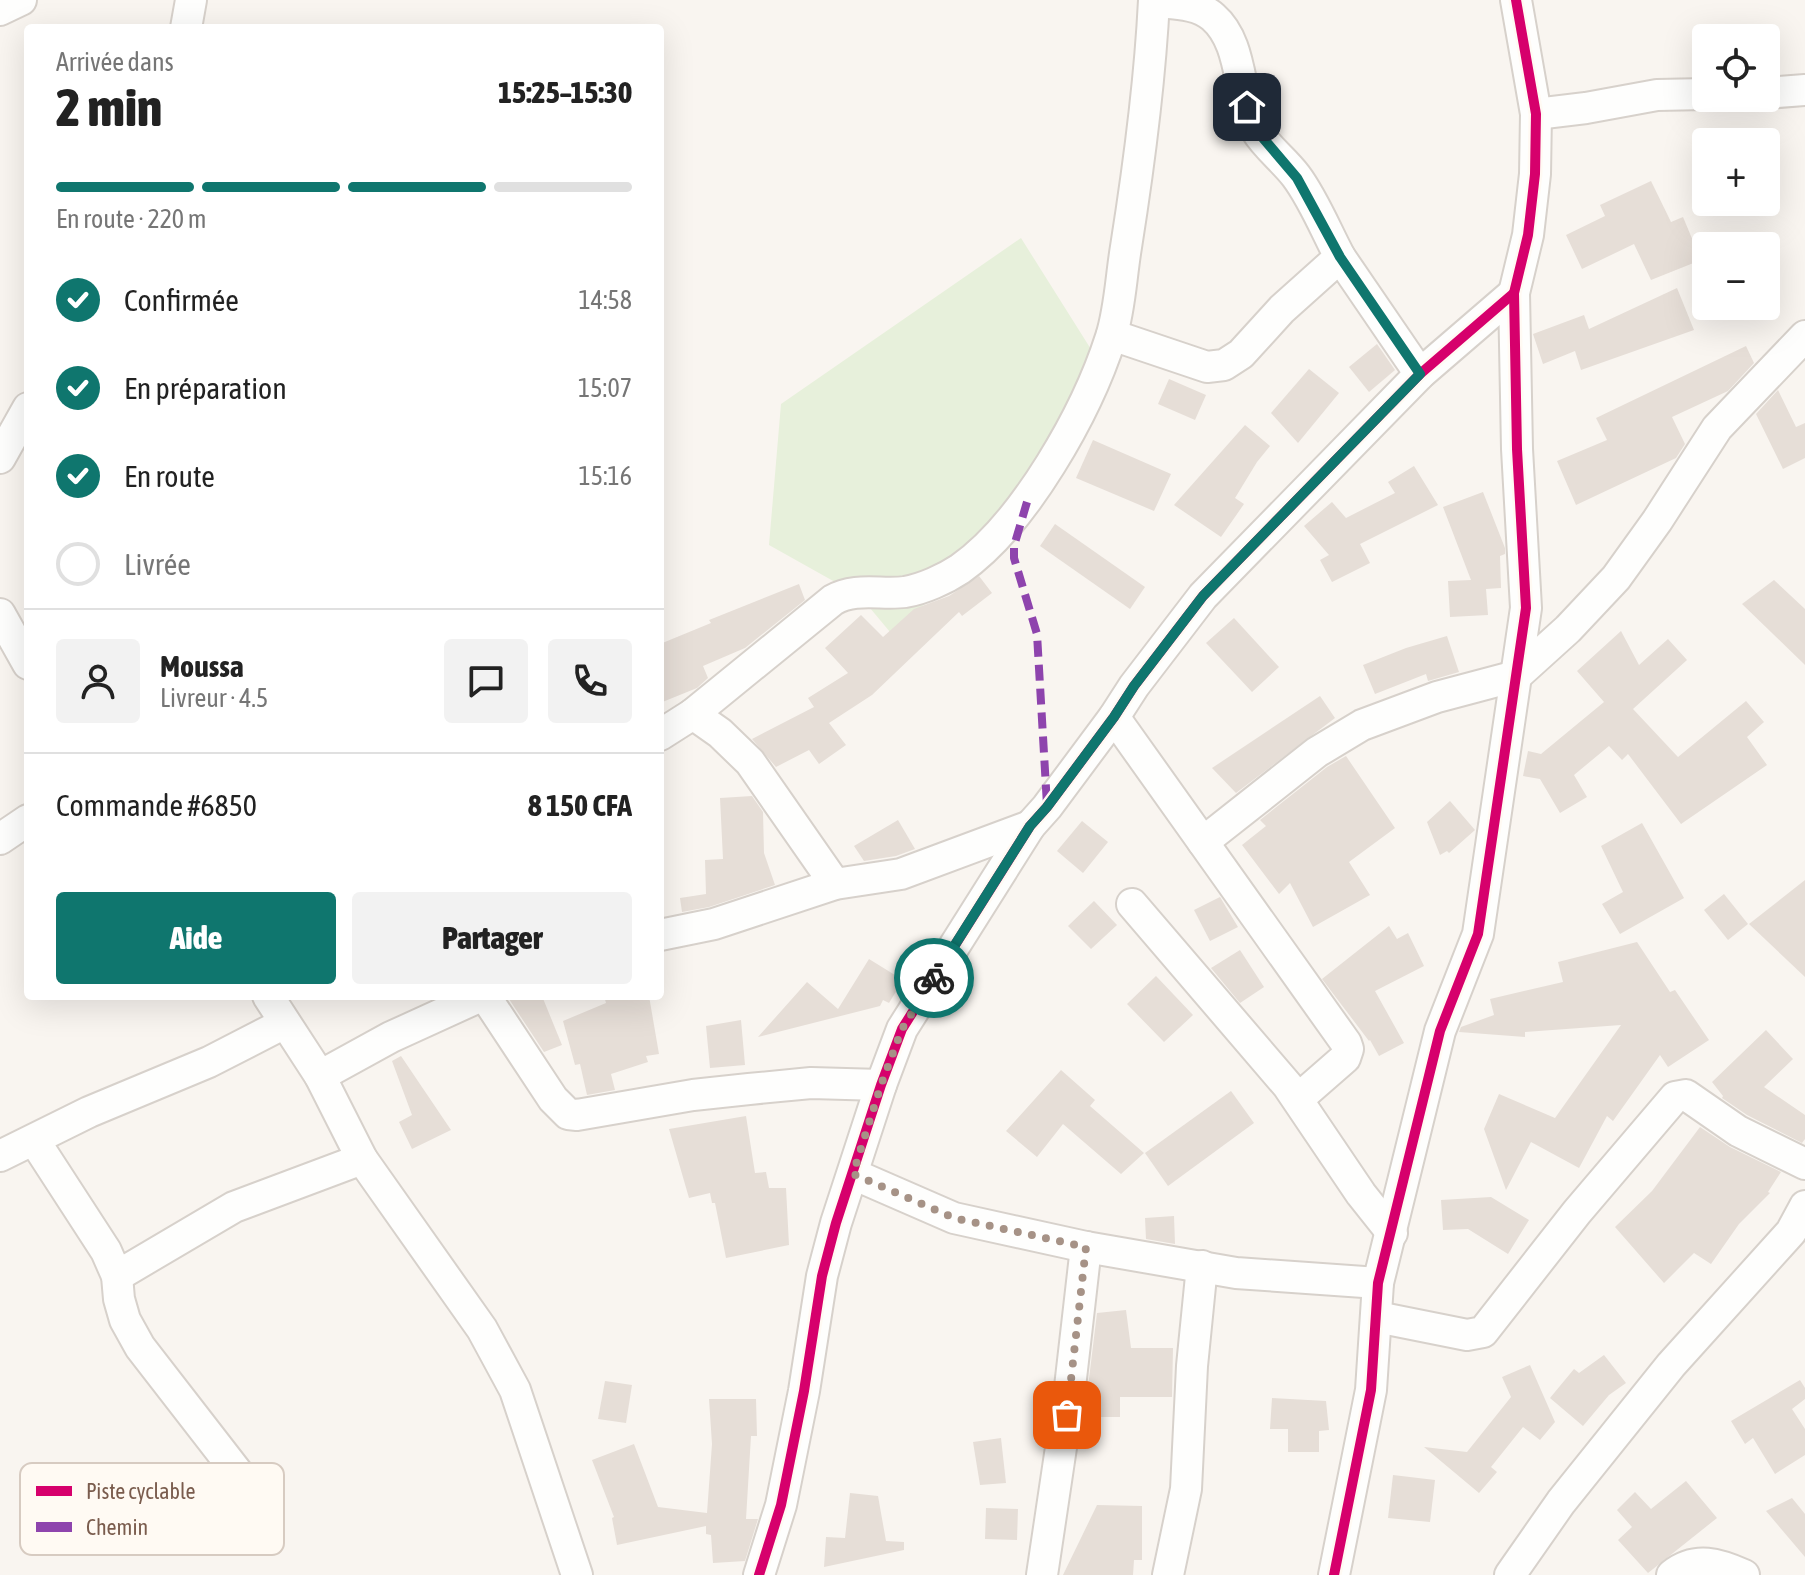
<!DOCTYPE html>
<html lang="fr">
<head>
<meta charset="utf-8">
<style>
	body { margin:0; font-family:"Asap Condensed",sans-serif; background:#f2f2f2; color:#222; height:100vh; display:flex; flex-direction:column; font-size:30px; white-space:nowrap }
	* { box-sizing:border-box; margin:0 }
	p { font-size:26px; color:#767676 }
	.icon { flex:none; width:44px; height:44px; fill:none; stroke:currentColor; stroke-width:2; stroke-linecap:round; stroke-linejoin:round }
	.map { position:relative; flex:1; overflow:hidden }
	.drawer { position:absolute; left:24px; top:24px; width:640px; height:976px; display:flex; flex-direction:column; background:#fff; border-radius:8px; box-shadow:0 8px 32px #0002 }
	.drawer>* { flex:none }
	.buttons { position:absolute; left:1692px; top:24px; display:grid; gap:16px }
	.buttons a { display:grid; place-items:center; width:88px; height:88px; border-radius:8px; background:#fff; box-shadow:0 8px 32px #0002; font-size:40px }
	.pin { position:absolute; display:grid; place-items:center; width:68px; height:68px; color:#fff; margin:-34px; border-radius:16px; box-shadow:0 4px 12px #0006 }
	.courier { position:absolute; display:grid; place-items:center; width:80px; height:80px; margin:-40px; border:6px solid #0f766e; border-radius:50%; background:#fff; color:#222; box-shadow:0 2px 10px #0007 }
	.headline em { font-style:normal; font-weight:800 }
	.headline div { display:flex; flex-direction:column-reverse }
	.headline { display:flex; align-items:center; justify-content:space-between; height:136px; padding:0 32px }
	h1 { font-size:52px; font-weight:800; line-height:60px }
	.bar { display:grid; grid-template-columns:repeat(4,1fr); gap:12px 8px; align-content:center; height:96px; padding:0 32px }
	.bar i { height:10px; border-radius:6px; background:#e0e0e0 }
	.bar .selected { background:#0f766e }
	.bar p { grid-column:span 4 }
	.line { display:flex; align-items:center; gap:20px; padding:0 32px; border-top:2px solid #e0e0e0 }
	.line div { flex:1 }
	.round { display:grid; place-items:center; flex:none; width:84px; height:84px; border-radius:8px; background:#f2f2f2 }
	ol { padding:0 32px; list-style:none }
	li { display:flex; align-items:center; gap:24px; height:88px }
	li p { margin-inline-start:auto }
	li .icon { padding:8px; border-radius:50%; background:#0f766e; color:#fff; stroke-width:4 }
	li:last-child { color:#767676 }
	li i { width:44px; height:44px; border:4px solid #e0e0e0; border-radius:50% }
	.cta { display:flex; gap:16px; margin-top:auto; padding:16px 32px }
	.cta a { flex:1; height:92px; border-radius:8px; background:#0f766e; color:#fff; font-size:32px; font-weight:800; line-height:92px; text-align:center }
	.cta a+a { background:#f2f2f2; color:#222 }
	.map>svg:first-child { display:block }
	.green { fill:#e7f0db }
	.building { fill:#e6ded7 }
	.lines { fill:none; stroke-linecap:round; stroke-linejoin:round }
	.street-casing { stroke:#d7d1cb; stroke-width:34 }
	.street { stroke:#fefefd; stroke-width:30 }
	.quiet { stroke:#8e44ad; stroke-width:8; stroke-dasharray:16 8; stroke-linecap:butt }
	.cycleway-casing { stroke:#fffaf3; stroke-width:15 }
	.cycleway { stroke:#d6006c; stroke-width:10 }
	.done { stroke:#a69286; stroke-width:8; stroke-dasharray:0 14.4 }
	.route { stroke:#0f766e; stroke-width:10 }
	.key { fill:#fffaf3; stroke:#d7cbc1; stroke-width:2 }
	.key-label { font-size:22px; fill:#7a5c4d }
</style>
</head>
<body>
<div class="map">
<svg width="1805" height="1575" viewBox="0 0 1805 1575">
	<rect width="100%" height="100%" fill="#f9f5f0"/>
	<path class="green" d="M1021 238 1094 354 1009 537 890 632 860 596 769 545 781 404Z"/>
	<g class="building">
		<path d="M1651 181 1671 222 1683 217 1701 260 1651 280 1634 244 1582 269 1566 235 1605 216 1600 205Z"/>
		<path d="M1677 288 1694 330 1581 370 1575 351 1543 364 1533 334 1584 315 1589 329Z"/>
		<path d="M1377 344 1395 370 1369 392 1349 367Z"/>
		<path d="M1746 346 1754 363 1728 391 1672 417 1685 444 1676 458 1576 505 1557 461 1607 440 1596 418Z"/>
		<path d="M1309 369 1339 393 1298 443 1271 413Z"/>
		<path d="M1169 379 1206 395 1195 420 1158 404Z"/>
		<path d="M1778 390 1796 427 1805 423V458L1783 469 1756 414Z"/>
		<path d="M1245 425 1270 446 1257 462 1235 498 1244 504 1221 537 1174 505Z"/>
		<path d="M1093 440 1171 474 1154 511 1076 478Z"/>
		<path d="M1414 466 1438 505 1360 544 1370 563 1332 582 1320 560 1329 555 1304 526 1332 502 1346 518 1395 493 1388 482Z"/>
		<path d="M1483 492 1505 548V554L1500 556 1501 588 1486 589 1488 615 1450 617 1448 581 1471 580 1443 507Z"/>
		<path d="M1055 524 1145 587 1130 609 1040 546Z"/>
		<path d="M979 576 992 593 962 616 959 612 872 695 829 723 846 745 819 764 809 750 776 767 752 739 814 707 808 698 848 673 825 648 861 615 883 637 914 609 949 596Z"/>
		<path d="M1774 580 1805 609V665L1742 604Z"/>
		<path d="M799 584 805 600 745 648 703 666 708 678 697 688 660 703V644L711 623 709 620Z"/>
		<path d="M1234 618 1279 667 1252 692 1206 643Z"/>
		<path d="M1621 631 1639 665 1668 639 1687 660 1633 709 1678 757 1746 701 1764 722 1747 737 1767 765 1681 824 1628 754 1622 760 1609 746 1574 775 1587 797 1560 813 1540 779 1523 776 1528 751 1541 754 1604 702 1577 671Z"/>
		<path d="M1447 636 1459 672 1428 681 1426 674 1375 694 1363 665 1406 648Z"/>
		<path d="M1320 696 1335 718 1236 793 1212 768Z"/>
		<path d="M1346 756 1395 828 1349 862 1370 895 1313 927 1290 883 1279 894 1242 845 1266 826 1260 820 1327 767Z"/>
		<path d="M752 796 763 812 764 853 775 885 709 907 682 912 680 898 706 894 705 860 723 859 720 798Z"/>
		<path d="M1450 801 1475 830 1449 853 1447 851 1440 855 1427 822Z"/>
		<path d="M898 820 915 849 896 856 864 861 854 846Z"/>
		<path d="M1082 821 1108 842 1083 873 1057 851Z"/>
		<path d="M1642 823 1684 898 1620 934 1602 904 1623 892 1601 846Z"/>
		<path d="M1805 880V977L1749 924Z"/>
		<path d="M1724 894 1748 924 1728 940 1704 910Z"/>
		<path d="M1220 897 1238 927 1210 941 1194 910Z"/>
		<path d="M1094 901 1117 925 1091 949 1068 926Z"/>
		<path d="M1389 926 1397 939 1408 933 1424 966 1375 991 1404 1043 1379 1056 1370 1040 1369 1041 1322 979Z"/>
		<path d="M1637 942 1670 992 1675 990 1709 1040 1668 1067 1660 1055 1613 1121 1607 1116 1579 1168 1531 1142 1506 1190 1484 1129 1499 1094 1555 1118 1621 1025 1525 1032V1037L1459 1032 1461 1027 1494 1015 1490 999 1563 982 1558 962Z"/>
		<path d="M1240 950 1264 987 1240 1003 1211 968Z"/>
		<path d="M869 959 903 980 889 1003 883 1000 880 1006 758 1037 807 982 838 1009Z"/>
		<path d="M1156 976 1193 1015 1164 1042 1127 1004Z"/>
		<path d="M507 996H542L562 1045 544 1052Z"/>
		<path d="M604 996H649L659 1054 646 1056 648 1062 611 1074 615 1090 587 1095 580 1064 575 1065 563 1021 606 1003Z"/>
		<path d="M741 1020 745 1065 710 1068 706 1026Z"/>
		<path d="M1766 1030 1793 1059 1764 1087 1805 1115V1139L1802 1143 1747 1115 1722 1098 1723 1096 1712 1082Z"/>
		<path d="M401 1056 451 1130 412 1149 399 1122 412 1115 392 1061Z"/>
		<path d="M1061 1070 1095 1100 1090 1106 1144 1153 1121 1174 1063 1124 1037 1157 1006 1131Z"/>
		<path d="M1231 1091 1254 1123 1168 1186 1145 1153Z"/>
		<path d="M746 1116 755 1173 766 1172 769 1188H786L789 1245 726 1258 715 1203H712L710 1193 689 1198 669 1129Z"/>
		<path d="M1700 1127 1730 1147 1781 1172 1768 1192 1770 1193 1739 1224 1711 1264 1694 1253 1664 1283 1615 1227 1652 1191Z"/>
		<path d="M1491 1197 1529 1220 1508 1254 1468 1229 1443 1230 1441 1200Z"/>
		<path d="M1174 1216 1175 1244 1146 1239 1145 1218Z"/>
		<path d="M1126 1310 1131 1348H1173L1172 1397H1120V1417H1089L1090 1395H1087L1097 1313Z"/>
		<path d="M1604 1355 1626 1383 1609 1395 1583 1426 1550 1398 1574 1369 1579 1373Z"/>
		<path d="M1530 1365 1555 1422 1540 1440 1523 1427 1491 1467 1497 1472 1479 1493 1424 1447 1467 1452 1511 1397 1502 1377Z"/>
		<path d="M1800 1380 1805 1388V1399L1792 1409 1805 1429V1455L1775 1474 1753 1438 1745 1444 1731 1421Z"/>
		<path d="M605 1381 632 1385 626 1423 598 1419Z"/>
		<path d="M1272 1398 1326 1401 1329 1430 1319 1431V1452H1288V1429H1270Z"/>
		<path d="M709 1399H756L757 1436H751L746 1519H758L745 1561 713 1563 711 1535 706 1534V1526L617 1545 612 1518 614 1517 592 1460 634 1444 658 1507 707 1513 712 1444Z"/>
		<path d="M1001 1438 1006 1483 980 1485 973 1442Z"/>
		<path d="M1393 1475 1435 1480 1430 1522 1388 1518Z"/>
		<path d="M1686 1481 1717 1518 1648 1573 1618 1540 1632 1527 1617 1510 1635 1492 1651 1509Z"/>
		<path d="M850 1493 878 1496 886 1541 904 1542V1550L824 1567 826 1537 845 1538Z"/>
		<path d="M1792 1498 1805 1514V1557L1766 1511Z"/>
		<path d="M1097 1505 1142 1506V1560H1134L1133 1575H1063Z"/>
		<path d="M986 1508 1018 1509 1017 1540 985 1539Z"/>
	</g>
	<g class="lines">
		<defs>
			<g id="street">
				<path d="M0 10 21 0"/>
				<path d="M186 28 191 0"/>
				<path d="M1766 93 1805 90"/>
				<path d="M1536 114 1586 108 1657 95 1706 94"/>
				<path d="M1340 257 1420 374"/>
				<path d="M1112 335 1207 367 1224 365 1241 354 1282 309 1340 257C1326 231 1314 200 1296 176 1284 160 1266 147 1256 130 1237 95 1244 44 1213 17 1197 3 1174 4 1154 2"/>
				<path d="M0 458 28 408"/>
				<path d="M0 614 28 664"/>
				<path d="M693 714 833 600C855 587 881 595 905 592 923 589 945 579 960 569 1025 523 1087 412 1111 337 1120 309 1121 277 1126 247 1139 165 1150 83 1154 0"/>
				<path d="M1114 717 1346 1043 1348 1049 1345 1058 1298 1099"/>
				<path d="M660 735 693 714 720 733 750 762 835 884"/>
				<path d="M0 839 28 820"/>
				<path d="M1203 842 1317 752 1362 725 1437 697 1516 676 1568 629 1616 578 1657 521 1717 428 1805 336"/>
				<path d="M1132 904 1288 1086 1361 1194 1392 1233"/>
				<path d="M660 935 714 924 835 884 901 874 1030 826"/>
				<path d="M268 996 320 1076 362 1159 482 1329 515 1390 577 1575"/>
				<path d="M485 996 553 1099 568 1114 577 1115 693 1095 749 1089 811 1083 881 1085"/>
				<path d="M320 1076 391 1037 481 996"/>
				<path d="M34 1140 106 1251 117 1276 119 1299 125 1320 140 1347 247 1485"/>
				<path d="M0 1156 89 1112 209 1062 285 1023"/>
				<path d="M853 1174 954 1218 1086 1247 1236 1273 1378 1283"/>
				<path d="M117 1276 234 1207 362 1159"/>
				<path d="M1377 1317 1467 1335 1483 1332 1577 1212 1675 1097 1686 1095 1738 1131 1805 1164"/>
				<path d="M759 1575 781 1505 804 1391 822 1276 836 1223 881 1085 902 1029 1030 826 1047 807 1114 717 1134 686 1203 596 1420 374 1514 293"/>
				<path d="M1042 1575 1070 1387 1086 1247"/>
				<path d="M1168 1575 1186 1489 1192 1366 1202 1266"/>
				<path d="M1334 1575 1371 1390 1378 1283 1440 1031 1478 934 1526 608 1517 449 1514 293 1528 235 1535 174 1536 114 1516 0"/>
				<path d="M1510 1575 1561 1502 1671 1365 1791 1232 1805 1206"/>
				<path d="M1672 1575C1696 1556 1719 1564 1744 1575"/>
			</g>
		</defs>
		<use href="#street" class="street-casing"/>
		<use href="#street" class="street"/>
		<path class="quiet" d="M1027 502 1014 546V558L1037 634 1047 805"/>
		<defs>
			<g id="cycleway">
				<path d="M759 1575 781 1505 804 1391 822 1276 836 1223 881 1085 902 1029 1030 826 1047 807 1114 717 1134 686 1203 596 1420 374 1514 293"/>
				<path d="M1334 1575 1371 1390 1378 1283 1440 1031 1478 934 1526 608 1517 449 1514 293 1528 235 1535 174 1536 114 1516 0"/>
			</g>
		</defs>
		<use href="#cycleway" class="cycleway-casing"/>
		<use href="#cycleway" class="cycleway"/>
	</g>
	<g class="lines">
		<path class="done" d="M934 978 902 1029 881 1085 853 1174 954 1218 1086 1247 1067 1415"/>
		<path class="route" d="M934 978 1030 826 1047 807 1114 717 1134 686 1203 596 1420 374 1340 257 1297 178 1257 131 1247 107"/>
	</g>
	<rect x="20" y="1463" width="264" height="92" rx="12" class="key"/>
	<rect x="36" y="1486" width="36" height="10" fill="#d6006c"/>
	<rect x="36" y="1522" width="36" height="10" fill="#8e44ad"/>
	<g class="key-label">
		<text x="86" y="1499">Piste cyclable</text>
		<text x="86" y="1535">Chemin</text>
	</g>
</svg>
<div class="buttons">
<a><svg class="icon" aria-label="locate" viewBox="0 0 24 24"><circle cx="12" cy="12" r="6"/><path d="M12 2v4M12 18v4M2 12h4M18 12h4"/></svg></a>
<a>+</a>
<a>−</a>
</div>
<div class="pin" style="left:1067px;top:1415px;background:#ea580c"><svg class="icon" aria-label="bag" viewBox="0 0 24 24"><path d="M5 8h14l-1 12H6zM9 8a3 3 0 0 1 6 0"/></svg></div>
<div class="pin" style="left:1247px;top:107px;background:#1f2937"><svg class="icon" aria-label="home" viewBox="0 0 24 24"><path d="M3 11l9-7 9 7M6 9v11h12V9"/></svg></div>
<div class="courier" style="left:934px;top:978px"><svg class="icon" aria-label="bike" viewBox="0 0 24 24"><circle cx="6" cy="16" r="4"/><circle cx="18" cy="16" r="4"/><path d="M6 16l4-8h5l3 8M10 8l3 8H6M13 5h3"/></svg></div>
<section class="drawer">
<div class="headline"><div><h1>2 min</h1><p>Arrivée dans</p></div><em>15:25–15:30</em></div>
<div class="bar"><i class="selected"></i><i class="selected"></i><i class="selected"></i><i></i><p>En route · 220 m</p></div>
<ol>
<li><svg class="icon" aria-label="check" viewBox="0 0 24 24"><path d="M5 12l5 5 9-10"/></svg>Confirmée<p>14:58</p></li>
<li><svg class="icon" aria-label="check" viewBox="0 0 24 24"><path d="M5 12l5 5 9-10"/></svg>En préparation<p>15:07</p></li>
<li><svg class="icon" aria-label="check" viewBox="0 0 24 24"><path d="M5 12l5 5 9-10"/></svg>En route<p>15:16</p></li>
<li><i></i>Livrée</li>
</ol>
<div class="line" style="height:144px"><a class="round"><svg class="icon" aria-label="person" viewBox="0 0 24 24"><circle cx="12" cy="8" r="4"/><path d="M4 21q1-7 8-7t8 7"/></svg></a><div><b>Moussa</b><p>Livreur · 4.5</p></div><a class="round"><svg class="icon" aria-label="chat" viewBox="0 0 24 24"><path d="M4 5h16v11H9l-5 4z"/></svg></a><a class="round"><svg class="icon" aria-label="phone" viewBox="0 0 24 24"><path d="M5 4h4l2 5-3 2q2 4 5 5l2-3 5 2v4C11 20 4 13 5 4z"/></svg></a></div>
<div class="line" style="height:104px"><div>Commande #6850</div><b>8 150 CFA</b></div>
<div class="cta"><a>Aide</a><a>Partager</a></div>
</section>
</div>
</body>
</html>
